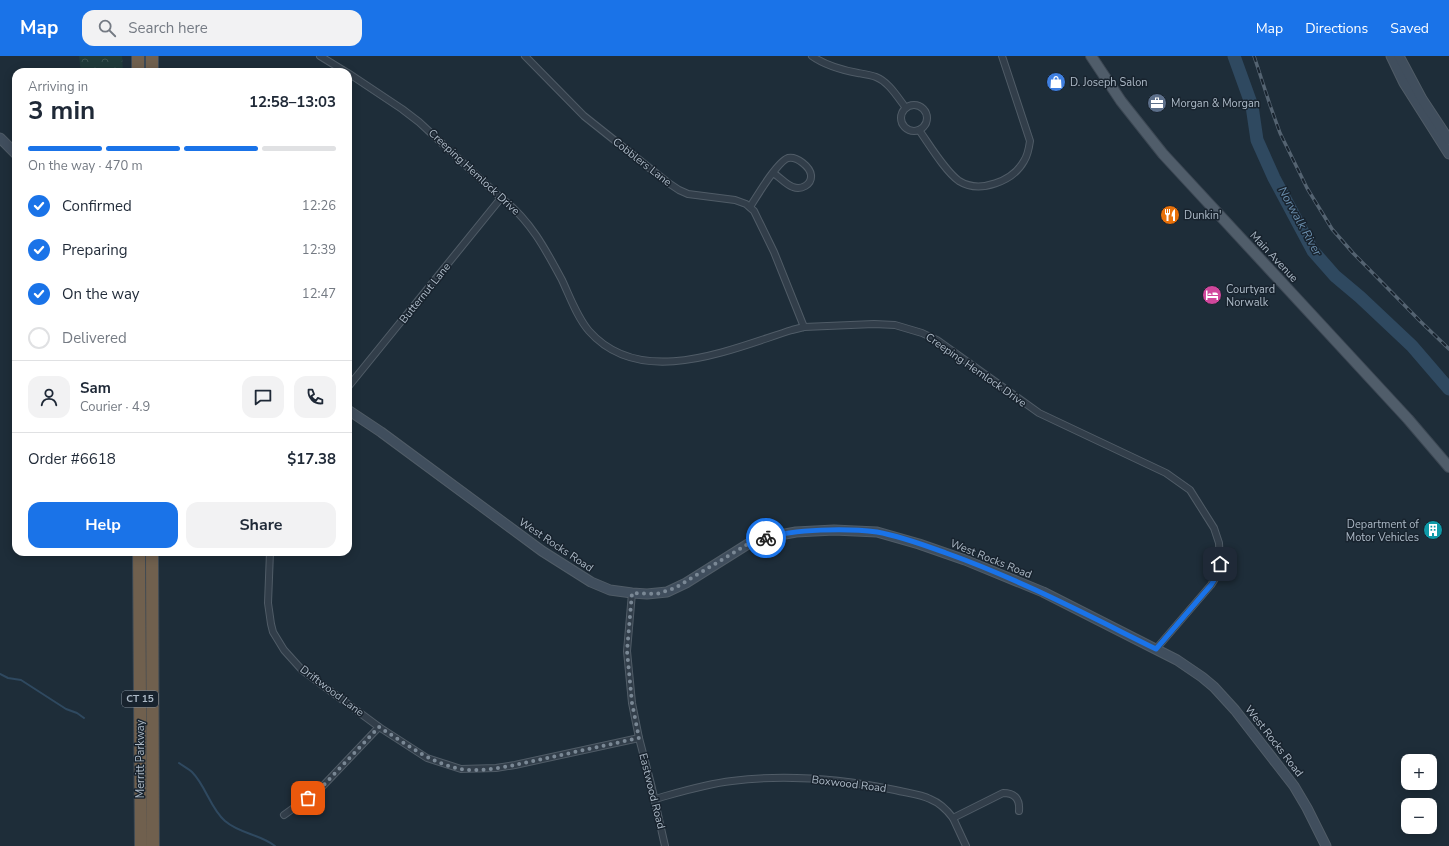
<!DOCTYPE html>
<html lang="en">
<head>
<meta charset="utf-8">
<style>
	body { margin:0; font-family:"Nunito Sans",sans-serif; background:#f2f2f3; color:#1f2937; height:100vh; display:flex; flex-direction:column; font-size:15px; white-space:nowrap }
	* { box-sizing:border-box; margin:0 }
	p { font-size:13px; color:#747a83 }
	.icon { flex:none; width:22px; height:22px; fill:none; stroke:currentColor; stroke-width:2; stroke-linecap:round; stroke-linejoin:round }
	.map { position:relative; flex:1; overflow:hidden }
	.details { position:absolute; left:12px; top:12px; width:340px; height:488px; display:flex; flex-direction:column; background:#fff; border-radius:12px; box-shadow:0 2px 10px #0003 }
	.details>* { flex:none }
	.controls { position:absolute; left:1401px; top:698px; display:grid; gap:8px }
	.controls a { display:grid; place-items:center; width:36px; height:36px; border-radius:8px; background:#fff; box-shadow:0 2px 10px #0003; font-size:20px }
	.pin { position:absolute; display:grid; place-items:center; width:34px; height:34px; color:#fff; margin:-17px; border-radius:8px; box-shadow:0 2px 6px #0006 }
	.courier { position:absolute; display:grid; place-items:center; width:40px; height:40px; margin:-20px; border:3px solid #1a73e8; border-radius:50%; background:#fff; color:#222; box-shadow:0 1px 5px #0007 }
	.summary em { font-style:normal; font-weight:700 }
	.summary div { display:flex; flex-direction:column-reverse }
	.summary { display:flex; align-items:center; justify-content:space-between; height:68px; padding:0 16px }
	h1 { font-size:26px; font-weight:700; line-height:30px }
	.bar { display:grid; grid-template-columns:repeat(4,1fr); gap:6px 4px; align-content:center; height:48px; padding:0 16px }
	.bar i { height:5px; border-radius:3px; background:#e0e1e3 }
	.bar .active { background:#1a73e8 }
	.bar p { grid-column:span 4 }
	.line { display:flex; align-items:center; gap:10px; padding:0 16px; border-top:1px solid #e0e1e3 }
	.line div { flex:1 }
	.round { display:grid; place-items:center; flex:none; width:42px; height:42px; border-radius:12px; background:#f2f2f3 }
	ol { padding:0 16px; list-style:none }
	li { display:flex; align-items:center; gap:12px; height:44px }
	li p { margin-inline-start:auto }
	li .icon { padding:4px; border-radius:50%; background:#1a73e8; color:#fff; stroke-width:4 }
	li:last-child { color:#747a83 }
	li i { width:22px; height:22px; border:2px solid #e0e1e3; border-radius:50% }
	.primary-button { display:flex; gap:8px; margin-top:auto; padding:8px 16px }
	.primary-button a { flex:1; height:46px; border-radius:12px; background:#1a73e8; color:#fff; font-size:16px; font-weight:700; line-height:46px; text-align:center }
	.primary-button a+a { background:#f2f2f3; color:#1f2937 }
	header { display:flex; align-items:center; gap:24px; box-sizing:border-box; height:56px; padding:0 20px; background:#1a73e8; color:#fff }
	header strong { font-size:19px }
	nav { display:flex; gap:22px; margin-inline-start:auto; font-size:14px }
	.search { width:280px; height:36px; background:#f2f2f3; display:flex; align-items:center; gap:10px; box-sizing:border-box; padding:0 14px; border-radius:12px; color:#747a83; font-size:15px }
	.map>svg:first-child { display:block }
	.forest { fill:url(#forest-crowns) }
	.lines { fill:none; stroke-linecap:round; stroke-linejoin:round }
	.stream { stroke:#2f4960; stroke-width:2 }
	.river { stroke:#2f4960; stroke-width:13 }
	.street-casing { stroke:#505c67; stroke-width:8 }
	.secondary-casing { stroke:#505c67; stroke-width:11 }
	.primary-casing { stroke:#3c4753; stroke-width:12 }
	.highway-casing { stroke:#3d4954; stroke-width:14 }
	.street { stroke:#323e4a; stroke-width:6 }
	.secondary { stroke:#404e5d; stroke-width:9 }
	.primary { stroke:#505d6a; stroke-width:10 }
	.highway { stroke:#70604e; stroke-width:12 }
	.rail-casing { stroke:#546371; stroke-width:3.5 }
	.rail { stroke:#18232e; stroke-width:2; stroke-dasharray:6; stroke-linecap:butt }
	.done { stroke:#7a8895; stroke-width:4; stroke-dasharray:0 7.2 }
	.route { stroke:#1a73e8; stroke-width:5 }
	.labels { text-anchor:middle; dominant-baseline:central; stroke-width:3; stroke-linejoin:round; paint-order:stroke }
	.shield { fill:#18232e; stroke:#808c98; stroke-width:1 }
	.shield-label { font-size:10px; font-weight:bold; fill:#acb9c6 }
	.poi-label { font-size:11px; fill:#acb9c6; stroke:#18232e; text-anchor:start }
	.street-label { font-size:11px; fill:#acb9c6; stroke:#18232e }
	.water-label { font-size:12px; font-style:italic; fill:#6a8ead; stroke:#18232e }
</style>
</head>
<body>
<header>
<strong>Map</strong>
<div class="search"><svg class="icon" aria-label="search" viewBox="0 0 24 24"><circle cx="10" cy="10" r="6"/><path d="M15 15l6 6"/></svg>Search here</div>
<nav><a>Map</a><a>Directions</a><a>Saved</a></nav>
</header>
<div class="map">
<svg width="1449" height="790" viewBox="0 0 1449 790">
	<defs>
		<pattern id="forest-crowns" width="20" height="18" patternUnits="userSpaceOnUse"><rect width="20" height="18" fill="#203a3a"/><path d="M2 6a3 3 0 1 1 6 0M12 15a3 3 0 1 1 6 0" fill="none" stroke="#3e5455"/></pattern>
	</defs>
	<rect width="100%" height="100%" fill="#1e2d39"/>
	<path class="forest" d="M79 0H122L123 16H81Z"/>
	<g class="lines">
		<g class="stream">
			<path d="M0 618 8 622 21 624 66 653 77 657 84 662"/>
			<path d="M179 707C183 710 189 713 192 716 206 730 210 752 225 765 240 778 260 778 275 790"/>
		</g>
		<path class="river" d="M1234 0 1252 50 1257 84 1274 122 1313 195 1335 220 1360 241 1412 290 1449 333"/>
		<defs>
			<g id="street">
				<path d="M320 0 346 16"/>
				<path d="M525 0 584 60 667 126 679 134 688 138 735 144 746 148 754 155 774 196 804 271"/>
				<path d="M812 0C826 10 842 14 858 17 864 18 871 19 876 21 889 26 898 42 906 52"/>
				<path d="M348 17 402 53 419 66 501 142C529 162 546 194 562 224 570 241 577 261 589 275 641 334 731 293 792 274L804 271 874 268 895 269 922 277 937 284 1039 357 1166 417 1190 434 1214 472 1219 487 1220 508 1218 518 1211 529 1156 593"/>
				<circle cx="914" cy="62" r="13"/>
				<path d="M919 74C929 88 945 115 959 125 980 138 1013 125 1024 105 1028 99 1029 92 1030 85L1002 0"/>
				<path d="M750 151C757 140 777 106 788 102 797 100 810 111 811 119 812 129 801 134 793 131 786 129 780 121 773 117"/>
				<path d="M348 331 501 142"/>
				<path d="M270 496 268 547 271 568 273 576 284 594 302 614 379 671 427 702 461 713 496 712 515 709 639 682"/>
				<path d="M632 537 627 595 632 647 639 682 651 728 665 790"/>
				<path d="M655 743C680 736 705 728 732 725 786 718 842 723 895 734 907 737 920 738 930 743 940 747 947 754 953 762L1003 737C1015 737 1020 743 1019 755"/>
				<path d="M284 759 320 733 379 671"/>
				<path d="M953 762 966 790"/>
			</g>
			<g id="secondary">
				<path d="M1391 0 1404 27 1449 98"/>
				<path d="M1399 0 1422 43 1449 84"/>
				<path d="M0 82 16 98"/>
				<path d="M348 354 381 376 542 495 591 526 610 534 632 537 647 538 667 536 686 527 748 488 769 481 796 476 834 474 877 476 919 488 965 504 1043 536 1177 604 1202 621 1214 631 1235 654 1294 730 1307 752 1326 790"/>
			</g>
			<path id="primary" d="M1091 0 1121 45 1163 98 1408 363 1449 411"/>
			<g id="highway">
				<path d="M138 0V16"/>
				<path d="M152 16V0"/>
				<path d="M139 496 141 790"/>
				<path d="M152 496 153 790"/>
			</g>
		</defs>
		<use href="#street" class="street-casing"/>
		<use href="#secondary" class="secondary-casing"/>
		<use href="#primary" class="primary-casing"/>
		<use href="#highway" class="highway-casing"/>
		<use href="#street" class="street"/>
		<use href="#secondary" class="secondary"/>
		<use href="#primary" class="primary"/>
		<use href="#highway" class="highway"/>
		<defs>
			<path id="rail" d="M1254 0 1270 49 1280 77 1307 132 1332 173 1353 197 1421 266 1449 293"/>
		</defs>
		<use href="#rail" class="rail-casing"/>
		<use href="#rail" class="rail"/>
	</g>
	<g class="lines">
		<path class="done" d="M308 742 320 733 379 671C405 687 430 707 460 713 477 716 499 712 515 709L639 682 632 647 627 595 632 537 657 538 675 532 748 488 766 482"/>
		<path class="route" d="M766 482C794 473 847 472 877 476 900 480 924 489 946 497 1019 523 1087 559 1156 593L1211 529 1218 518 1220 508"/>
	</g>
	<defs>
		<symbol id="shop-disc" viewBox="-11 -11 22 22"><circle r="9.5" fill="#3f7fe0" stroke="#18232e"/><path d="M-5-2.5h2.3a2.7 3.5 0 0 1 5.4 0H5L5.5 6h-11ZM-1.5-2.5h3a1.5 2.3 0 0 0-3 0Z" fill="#fff"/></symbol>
		<symbol id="office-disc" viewBox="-11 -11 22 22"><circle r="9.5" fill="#5c6f8a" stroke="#18232e"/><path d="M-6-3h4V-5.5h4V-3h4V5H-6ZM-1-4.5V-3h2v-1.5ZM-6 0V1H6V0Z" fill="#fff"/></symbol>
		<symbol id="restaurant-disc" viewBox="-11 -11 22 22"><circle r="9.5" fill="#e8710a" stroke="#18232e"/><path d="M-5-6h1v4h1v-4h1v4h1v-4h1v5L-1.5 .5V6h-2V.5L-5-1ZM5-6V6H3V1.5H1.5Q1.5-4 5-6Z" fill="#fff"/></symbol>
		<symbol id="hotel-disc" viewBox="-11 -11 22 22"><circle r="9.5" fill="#d1479c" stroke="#18232e"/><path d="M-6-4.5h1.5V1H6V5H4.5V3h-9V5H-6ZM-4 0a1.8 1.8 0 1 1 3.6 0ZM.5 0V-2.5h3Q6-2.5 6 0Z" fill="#fff"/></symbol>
		<symbol id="building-disc" viewBox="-11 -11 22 22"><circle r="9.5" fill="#0f9aa8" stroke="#18232e"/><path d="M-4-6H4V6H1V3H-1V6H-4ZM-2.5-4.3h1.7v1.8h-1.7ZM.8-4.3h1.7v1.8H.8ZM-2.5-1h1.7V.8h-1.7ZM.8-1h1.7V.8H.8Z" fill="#fff"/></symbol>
	</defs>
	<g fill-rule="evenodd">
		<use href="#shop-disc" x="1045" y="15" width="22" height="22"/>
		<use href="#office-disc" x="1146" y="36" width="22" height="22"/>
		<use href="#restaurant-disc" x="1159" y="148" width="22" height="22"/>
		<use href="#hotel-disc" x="1201" y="228" width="22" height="22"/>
		<use href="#building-disc" x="1422" y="463" width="22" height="22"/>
	</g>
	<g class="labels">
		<rect class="shield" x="122" y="635" width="36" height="16" rx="3"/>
		<g class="shield-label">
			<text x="140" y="643">CT 15</text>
		</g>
		<g class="poi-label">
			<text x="1070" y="26">D. Joseph Salon</text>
			<text x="1171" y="47">Morgan &amp; Morgan</text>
			<text x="1184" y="159">Dunkin'</text>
			<text x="1226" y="233">Courtyard<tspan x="1226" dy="13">Norwalk</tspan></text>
			<text x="1419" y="468" text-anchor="end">Department of<tspan x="1419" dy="13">Motor Vehicles</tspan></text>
		</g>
		<g class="street-label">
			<text transform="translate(642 106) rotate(38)">Cobblers Lane</text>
			<text transform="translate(474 116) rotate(43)">Creeping Hemlock Drive</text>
			<text transform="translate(1274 201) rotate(47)">Main Avenue</text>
			<text transform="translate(425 237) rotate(-51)">Butternut Lane</text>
			<text transform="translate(976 314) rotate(35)">Creeping Hemlock Drive</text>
			<text transform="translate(556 489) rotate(34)">West Rocks Road</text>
			<text transform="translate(991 503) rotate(22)">West Rocks Road</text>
			<text transform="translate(332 635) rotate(37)">Driftwood Lane</text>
			<text transform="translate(1274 685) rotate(52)">West Rocks Road</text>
			<text transform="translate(140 703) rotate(-90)">Merritt Parkway</text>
			<text transform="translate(849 728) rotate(7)">Boxwood Road</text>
			<text transform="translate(652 735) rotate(76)">Eastwood Road</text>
		</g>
		<g class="water-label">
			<text transform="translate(1300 165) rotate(61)">Norwalk River</text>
		</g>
	</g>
</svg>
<div class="controls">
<a>+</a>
<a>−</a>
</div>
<div class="pin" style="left:308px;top:742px;background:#ea580c"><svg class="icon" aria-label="bag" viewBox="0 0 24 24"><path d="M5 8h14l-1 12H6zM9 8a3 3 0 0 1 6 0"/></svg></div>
<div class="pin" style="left:1220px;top:508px;background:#1f2937"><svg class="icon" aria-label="home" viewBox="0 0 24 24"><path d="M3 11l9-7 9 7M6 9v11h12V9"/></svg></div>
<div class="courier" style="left:766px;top:482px"><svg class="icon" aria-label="bike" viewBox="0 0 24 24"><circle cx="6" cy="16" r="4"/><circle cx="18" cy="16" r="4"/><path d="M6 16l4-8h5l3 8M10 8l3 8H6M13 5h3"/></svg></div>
<section class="details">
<div class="summary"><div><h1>3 min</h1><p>Arriving in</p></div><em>12:58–13:03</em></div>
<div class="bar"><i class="active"></i><i class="active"></i><i class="active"></i><i></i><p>On the way · 470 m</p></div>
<ol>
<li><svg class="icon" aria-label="check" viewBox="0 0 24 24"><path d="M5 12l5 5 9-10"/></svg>Confirmed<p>12:26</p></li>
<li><svg class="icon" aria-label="check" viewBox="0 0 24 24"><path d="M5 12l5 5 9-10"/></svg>Preparing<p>12:39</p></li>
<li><svg class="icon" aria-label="check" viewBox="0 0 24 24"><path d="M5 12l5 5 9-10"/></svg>On the way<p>12:47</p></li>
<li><i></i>Delivered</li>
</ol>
<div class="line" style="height:72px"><a class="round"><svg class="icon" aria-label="person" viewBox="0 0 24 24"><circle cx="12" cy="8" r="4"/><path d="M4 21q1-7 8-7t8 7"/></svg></a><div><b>Sam</b><p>Courier · 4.9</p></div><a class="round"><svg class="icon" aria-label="chat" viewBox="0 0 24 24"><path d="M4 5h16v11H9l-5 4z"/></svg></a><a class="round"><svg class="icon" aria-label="phone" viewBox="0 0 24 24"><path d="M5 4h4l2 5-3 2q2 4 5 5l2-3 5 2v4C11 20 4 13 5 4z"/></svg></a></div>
<div class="line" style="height:52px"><div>Order #6618</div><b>$17.38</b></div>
<div class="primary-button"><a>Help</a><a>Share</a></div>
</section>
</div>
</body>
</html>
